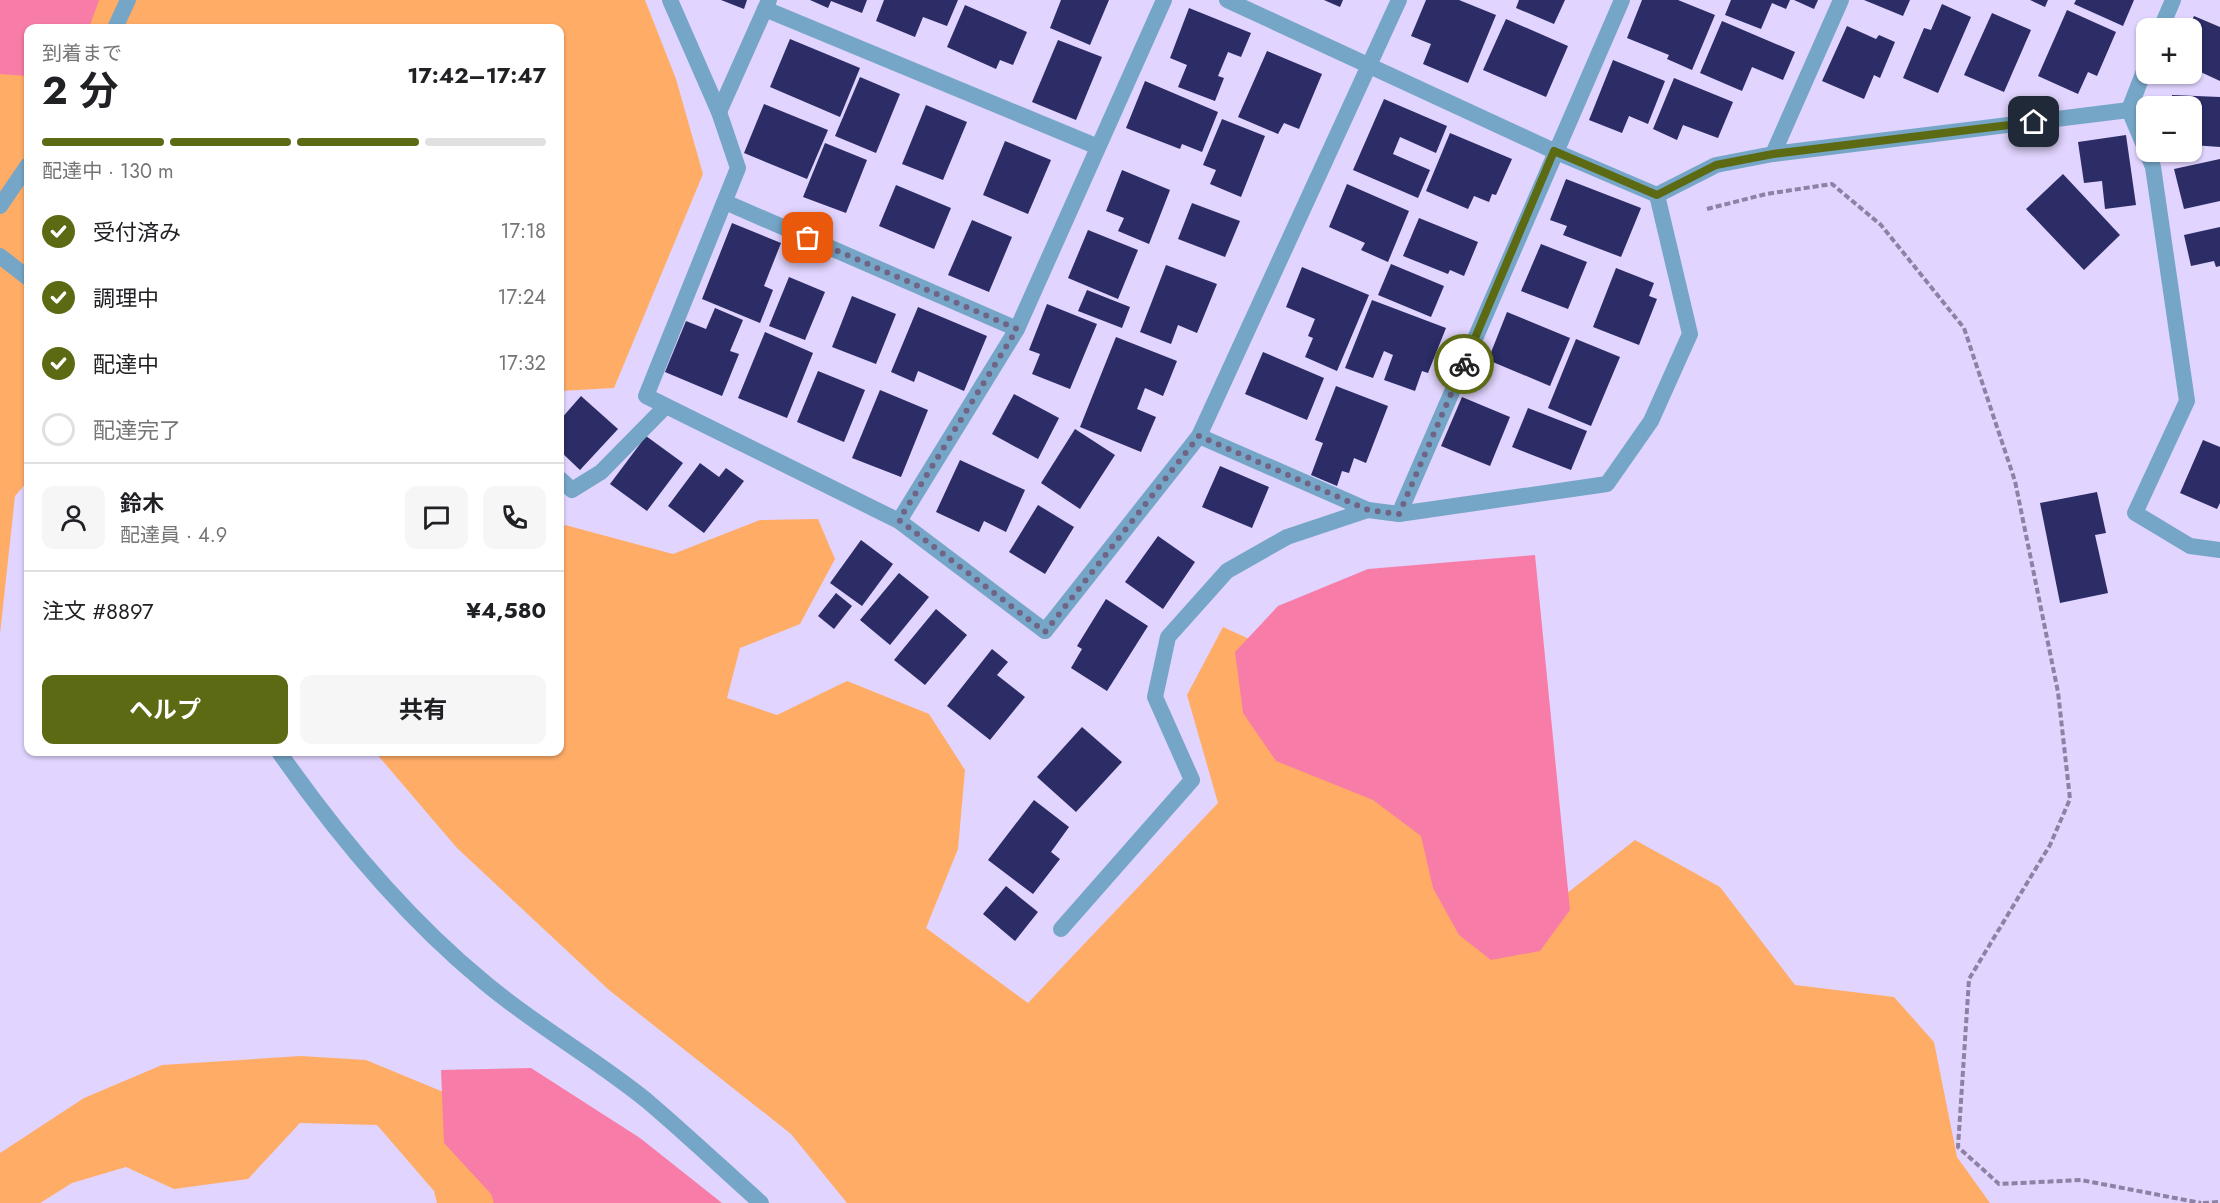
<!DOCTYPE html>
<html lang="ja">
<head>
<meta charset="utf-8">
<style>
	body { margin:0; font-family:Jost,"Noto Sans JP",sans-serif; background:#f6f6f6; color:#202124; height:100vh; display:flex; flex-direction:column; font-size:22px; white-space:nowrap }
	* { box-sizing:border-box; margin:0 }
	p { font-size:20px; color:#757577 }
	.icon { flex:none; width:33px; height:33px; fill:none; stroke:currentColor; stroke-width:2; stroke-linecap:round; stroke-linejoin:round }
	.map { position:relative; flex:1; overflow:hidden }
	.details { position:absolute; left:24px; top:24px; width:540px; height:732px; display:flex; flex-direction:column; background:#fff; border-radius:12px; box-shadow:0 2px 4px #0004 }
	.details>* { flex:none }
	.controls { position:absolute; left:2136px; top:18px; display:grid; gap:12px }
	.controls a { display:grid; place-items:center; width:66px; height:66px; border-radius:12px; background:#fff; box-shadow:0 2px 4px #0004; font-size:30px }
	.pin { position:absolute; display:grid; place-items:center; width:51px; height:51px; color:#fff; margin:-26px; border-radius:12px; box-shadow:0 3px 9px #0006 }
	.courier { position:absolute; display:grid; place-items:center; width:60px; height:60px; margin:-30px; border:4px solid #5c6a14; border-radius:50%; background:#fff; color:#222; box-shadow:0 2px 8px #0007 }
	.headline em { font-style:normal; font-weight:700 }
	.headline div { display:flex; flex-direction:column-reverse }
	.headline { display:flex; align-items:center; justify-content:space-between; height:102px; padding:0 18px }
	h1 { font-size:39px; font-weight:700; line-height:45px }
	.bar { display:grid; grid-template-columns:repeat(4,1fr); gap:9px 6px; align-content:center; height:72px; padding:0 18px }
	.bar i { height:8px; border-radius:4px; background:#e0e0e0 }
	.bar .selected { background:#5c6a14 }
	.bar p { grid-column:span 4 }
	.line { display:flex; align-items:center; gap:15px; padding:0 18px; border-top:2px solid #e0e0e0 }
	.line div { flex:1 }
	.round { display:grid; place-items:center; flex:none; width:63px; height:63px; border-radius:12px; background:#f6f6f6 }
	ol { padding:0 18px; list-style:none }
	li { display:flex; align-items:center; gap:18px; height:66px }
	li p { margin-inline-start:auto }
	li .icon { padding:6px; border-radius:50%; background:#5c6a14; color:#fff; stroke-width:4 }
	li:last-child { color:#757577 }
	li i { width:33px; height:33px; border:3px solid #e0e0e0; border-radius:50% }
	.button { display:flex; gap:12px; margin-top:auto; padding:12px 18px }
	.button a { flex:1; height:69px; border-radius:12px; background:#5c6a14; color:#fff; font-size:24px; font-weight:700; line-height:69px; text-align:center }
	.button a+a { background:#f6f6f6; color:#202124 }
	.map>svg:first-child { display:block }
	.green { fill:#ffac67 }
	.water { fill:#f77da8 }
	.building { fill:#2c2c66 }
	.lines { fill:none; stroke-linecap:round; stroke-linejoin:round }
	.path { stroke:#8d81a4; stroke-width:4; stroke-dasharray:6 3; stroke-linecap:butt }
	.minor { stroke:#76a6c7; stroke-width:16 }
	.tertiary { stroke:#76a6c7; stroke-width:16 }
	.done { stroke:#706586; stroke-width:6; stroke-dasharray:0 10.8 }
	.route { stroke:#5c6a14; stroke-width:8 }
</style>
</head>
<body>
<div class="map">
<svg width="2220" height="1203" viewBox="0 0 2220 1203">
	<rect width="100%" height="100%" fill="#e1d4fe"/>
	<g class="green">
		<path d="M0 0H645L676 79 703 174 614 388 560 391V28H28V481L15 496 0 634Z"/>
		<path d="M818 519 835 559 800 624 740 648 727 698 777 715 847 681 929 714 965 770 958 849 926 928 1028 1003 1218 803 1187 695 1223 627 1271 649 1521 929 1635 840 1720 887 1795 985 1894 997 1934 1042 1957 1157 1990 1203H847L791 1134 609 990 457 848 375 752H560V529L565 525 673 554 760 520Z"/>
		<path d="M301 1056 366 1060 470 1103 515 1203H437L434 1191 377 1125 300 1123 248 1179 174 1189 126 1167 72 1183 40 1203H0V1153L84 1098 162 1065Z"/>
	</g>
	<g class="water">
		<path d="M0 0H99L89 28H28V76L0 74Z"/>
		<path d="M1535 555 1570 910 1540 951 1491 960 1459 935 1433 888 1421 836 1373 800 1276 761 1243 713 1235 652 1278 606 1368 569Z"/>
		<path d="M531 1068 640 1138 722 1203H494L491 1194 444 1143 441 1070Z"/>
	</g>
	<g class="building">
		<path d="M721 0H747L744 9Z"/>
		<path d="M810 0H867L862 13 831 1 828 8Z"/>
		<path d="M884 0H958L947 26 923 17 915 37 876 21Z"/>
		<path d="M1061 0H1109L1090 45 1050 28Z"/>
		<path d="M1324 0H1343L1340 7Z"/>
		<path d="M1426 0H1459L1496 15 1468 83 1423 64 1431 44 1411 36Z"/>
		<path d="M1519 0H1565L1554 24 1516 8Z"/>
		<path d="M1642 0H1678L1715 15 1692 70 1667 59 1669 55 1627 38Z"/>
		<path d="M1731 0H1790L1786 9 1772 3 1761 29 1725 15Z"/>
		<path d="M1794 0H1818L1814 9Z"/>
		<path d="M1864 0H1910L1903 16Z"/>
		<path d="M2030 0H2048L2045 7Z"/>
		<path d="M2076 0H2134L2123 26 2074 4Z"/>
		<path d="M1942 4 1971 17 1938 93 1903 78 1924 28 1931 30Z"/>
		<path d="M965 5 1027 32 1013 65 1000 60 996 69 947 47Z"/>
		<path d="M1189 8 1251 33 1241 57 1228 52 1218 76 1224 78 1215 101 1178 87 1187 65 1170 58Z"/>
		<path d="M2067 10 2116 32 2097 76 2088 72 2078 94 2038 76Z"/>
		<path d="M1992 13 2031 30 2004 92 1964 75Z"/>
		<path d="M2194 16 2220 27V81L2192 68V28H2188Z"/>
		<path d="M1506 19 1568 46 1546 97 1483 70Z"/>
		<path d="M1722 21 1795 52 1783 80 1752 67 1742 91 1700 73Z"/>
		<path d="M1847 26 1876 39 1879 35 1895 42 1880 78 1874 75 1864 99 1822 81Z"/>
		<path d="M790 39 860 68 840 117 770 87Z"/>
		<path d="M1058 40 1102 57 1076 120 1032 102Z"/>
		<path d="M1267 51 1322 74 1299 129 1284 123 1278 134 1238 117Z"/>
		<path d="M1613 60 1665 81 1648 124 1629 116 1622 133 1589 120Z"/>
		<path d="M860 77 900 94 876 153 835 136Z"/>
		<path d="M1674 78 1733 102 1718 138 1683 125 1677 140 1653 129Z"/>
		<path d="M1145 81 1218 112 1202 152 1182 144 1180 149 1126 128Z"/>
		<path d="M2172 95 2220 97V147L2192 145V106H2172Z"/>
		<path d="M1384 99 1447 126 1436 153 1400 137 1393 154 1430 170 1418 198 1353 170Z"/>
		<path d="M764 104 828 130 807 179 744 153Z"/>
		<path d="M926 105 967 122 943 180 902 164Z"/>
		<path d="M1222 119 1265 136 1241 197 1210 184 1216 170 1203 165Z"/>
		<path d="M1450 133 1512 159 1496 195 1492 194 1489 202 1474 196 1468 209 1426 191Z"/>
		<path d="M2126 135 2136 205 2105 209 2102 181 2084 183 2078 142Z"/>
		<path d="M1005 141 1051 160 1028 214 983 195Z"/>
		<path d="M825 143 867 160 846 213 803 197Z"/>
		<path d="M2220 159V201L2184 209 2174 169Z"/>
		<path d="M1122 170 1170 190 1149 244 1118 231 1124 218 1106 211Z"/>
		<path d="M2063 174 2120 235 2084 270 2026 209Z"/>
		<path d="M1566 179 1641 208 1621 257 1563 235 1567 226 1550 220Z"/>
		<path d="M1347 184 1409 211 1388 262 1361 250 1365 243 1329 227Z"/>
		<path d="M896 185 951 208 934 249 879 226Z"/>
		<path d="M1192 203 1240 221 1225 257 1178 239Z"/>
		<path d="M1419 218 1478 242 1464 276 1450 270 1448 274 1403 256Z"/>
		<path d="M972 220 1012 237 989 292 948 275Z"/>
		<path d="M732 223 781 243 764 286 773 290 760 323 702 299Z"/>
		<path d="M2220 227V266L2216 267 2214 261 2191 266 2184 235Z"/>
		<path d="M1088 230 1138 250 1118 299 1068 278Z"/>
		<path d="M1541 244 1587 262 1568 309 1521 291Z"/>
		<path d="M1391 264 1444 286 1431 317 1378 295Z"/>
		<path d="M1166 265 1217 284 1197 333 1178 325 1171 344 1140 332Z"/>
		<path d="M1302 267 1369 295 1337 371 1305 357 1313 338 1308 336 1315 319 1286 307Z"/>
		<path d="M1616 268 1654 283 1649 296 1657 299 1639 345 1593 327Z"/>
		<path d="M789 277 825 292 805 340 769 326Z"/>
		<path d="M1087 290 1130 307 1122 328 1078 311Z"/>
		<path d="M852 296 896 314 876 364 832 347Z"/>
		<path d="M1372 300 1446 328 1428 373 1422 371 1415 391 1384 380 1393 355 1384 351 1373 378 1345 368Z"/>
		<path d="M1047 304 1097 324 1070 389 1032 374 1040 354 1029 350Z"/>
		<path d="M918 307 987 336 964 391 918 371 914 382 891 372Z"/>
		<path d="M715 308 743 320 730 351 739 354 722 396 665 372 686 321 706 329Z"/>
		<path d="M1507 312 1570 338 1550 386 1488 360Z"/>
		<path d="M765 332 813 353 787 418 738 398Z"/>
		<path d="M1116 337 1177 361 1163 396 1145 388 1137 409 1156 417 1141 452 1080 427Z"/>
		<path d="M1576 339 1620 357 1591 426 1548 408Z"/>
		<path d="M1263 352 1324 378 1307 420 1245 394Z"/>
		<path d="M818 371 865 390 844 442 797 422Z"/>
		<path d="M1336 386 1388 406 1366 463 1354 458 1349 473 1342 471 1337 486 1311 475 1323 443 1315 440Z"/>
		<path d="M880 390 928 410 901 477 852 458Z"/>
		<path d="M1014 394 1059 418 1038 459 992 434Z"/>
		<path d="M581 396 618 429 580 470 560 451V420Z"/>
		<path d="M1462 397 1510 417 1490 466 1441 446Z"/>
		<path d="M1528 408 1587 431 1571 470 1512 447Z"/>
		<path d="M1075 429 1115 455 1080 509 1041 483Z"/>
		<path d="M646 436 683 463 647 511 610 484Z"/>
		<path d="M2203 440 2220 447V503L2217 509 2180 493Z"/>
		<path d="M960 460 1025 490 1006 532 984 521 979 532 936 512Z"/>
		<path d="M700 463 719 477 726 468 744 481 704 533 668 506Z"/>
		<path d="M1220 466 1269 487 1252 528 1202 507Z"/>
		<path d="M2097 492 2106 533 2095 535 2108 593 2060 603 2040 503Z"/>
		<path d="M1038 505 1074 527 1045 574 1009 552Z"/>
		<path d="M1158 536 1195 562 1163 609 1125 582Z"/>
		<path d="M861 540 893 564 862 606 830 583Z"/>
		<path d="M899 573 929 597 890 645 860 620Z"/>
		<path d="M836 593 852 606 834 629 818 616Z"/>
		<path d="M1106 599 1148 626 1107 691 1071 668 1082 649 1077 646Z"/>
		<path d="M936 609 967 635 925 685 894 660Z"/>
		<path d="M992 649 1008 662 997 675 1025 697 990 740 947 706Z"/>
		<path d="M1082 727 1122 762 1076 812 1037 777Z"/>
		<path d="M1034 800 1069 827 1051 852 1060 859 1033 894 988 860Z"/>
		<path d="M1006 886 1038 912 1015 941 983 914Z"/>
	</g>
	<g class="lines">
		<g class="path">
			<path d="M1707 209 1766 194 1832 184 1881 225 1964 328 2015 481 2058 692 2070 799 2050 845 1969 979 1958 1147 1999 1184 2081 1180 2201 1203"/>
			<path d="M2203 1203 2220 1202"/>
		</g>
		<g class="minor">
			<path d="M670 0 719 112 738 168 646 396 899 521 1045 631"/>
			<path d="M769 0 765 9 1098 147"/>
			<path d="M1227 0 1554 151 1657 195 1716 165 1773 154 2129 110"/>
			<path d="M115 28 128 0"/>
			<path d="M2161 28 2173 0"/>
			<path d="M2146 66 2129 110 2153 167 2187 401 2135 513 2190 546 2220 550"/>
			<path d="M719 112 765 9"/>
			<path d="M1773 154 1841 0"/>
			<path d="M725 202 1017 329 1164 0"/>
			<path d="M0 206 28 165"/>
			<path d="M1199 436 1368 510"/>
			<path d="M560 479 572 490 601 472 665 407"/>
			<path d="M1399 514 1622 0"/>
			<path d="M899 521 1017 329"/>
			<path d="M1061 929 1192 780 1155 697 1168 637 1227 571 1287 537 1368 510 1399 514 1607 484 1651 421 1690 334 1657 195"/>
		</g>
		<g class="tertiary">
			<path d="M0 256 28 278"/>
			<path d="M1045 631 1199 436 1399 0"/>
			<path d="M279 752C337 835 405 917 484 982 535 1025 594 1058 646 1100 685 1133 723 1169 761 1203"/>
		</g>
	</g>
	<g class="lines">
		<path class="done" d="M808 238 1017 329 899 520 1045 632 1199 436 1368 510 1399 514 1464 364"/>
		<path class="route" d="M1464 364 1554 151 1657 195 1716 165 1773 154 2034 122"/>
	</g>
</svg>
<div class="controls">
<a>+</a>
<a>−</a>
</div>
<div class="pin" style="left:808px;top:238px;background:#ea580c"><svg class="icon" aria-label="bag" viewBox="0 0 24 24"><path d="M5 8h14l-1 12H6zM9 8a3 3 0 0 1 6 0"/></svg></div>
<div class="pin" style="left:2034px;top:122px;background:#1f2937"><svg class="icon" aria-label="home" viewBox="0 0 24 24"><path d="M3 11l9-7 9 7M6 9v11h12V9"/></svg></div>
<div class="courier" style="left:1464px;top:364px"><svg class="icon" aria-label="bike" viewBox="0 0 24 24"><circle cx="6" cy="16" r="4"/><circle cx="18" cy="16" r="4"/><path d="M6 16l4-8h5l3 8M10 8l3 8H6M13 5h3"/></svg></div>
<section class="details">
<div class="headline"><div><h1>2 分</h1><p>到着まで</p></div><em>17:42–17:47</em></div>
<div class="bar"><i class="selected"></i><i class="selected"></i><i class="selected"></i><i></i><p>配達中 · 130 m</p></div>
<ol>
<li><svg class="icon" aria-label="check" viewBox="0 0 24 24"><path d="M5 12l5 5 9-10"/></svg>受付済み<p>17:18</p></li>
<li><svg class="icon" aria-label="check" viewBox="0 0 24 24"><path d="M5 12l5 5 9-10"/></svg>調理中<p>17:24</p></li>
<li><svg class="icon" aria-label="check" viewBox="0 0 24 24"><path d="M5 12l5 5 9-10"/></svg>配達中<p>17:32</p></li>
<li><i></i>配達完了</li>
</ol>
<div class="line" style="height:108px"><a class="round"><svg class="icon" aria-label="person" viewBox="0 0 24 24"><circle cx="12" cy="8" r="4"/><path d="M4 21q1-7 8-7t8 7"/></svg></a><div><b>鈴木</b><p>配達員 · 4.9</p></div><a class="round"><svg class="icon" aria-label="chat" viewBox="0 0 24 24"><path d="M4 5h16v11H9l-5 4z"/></svg></a><a class="round"><svg class="icon" aria-label="phone" viewBox="0 0 24 24"><path d="M5 4h4l2 5-3 2q2 4 5 5l2-3 5 2v4C11 20 4 13 5 4z"/></svg></a></div>
<div class="line" style="height:78px"><div>注文 #8897</div><b>¥4,580</b></div>
<div class="button"><a>ヘルプ</a><a>共有</a></div>
</section>
</div>
</body>
</html>
